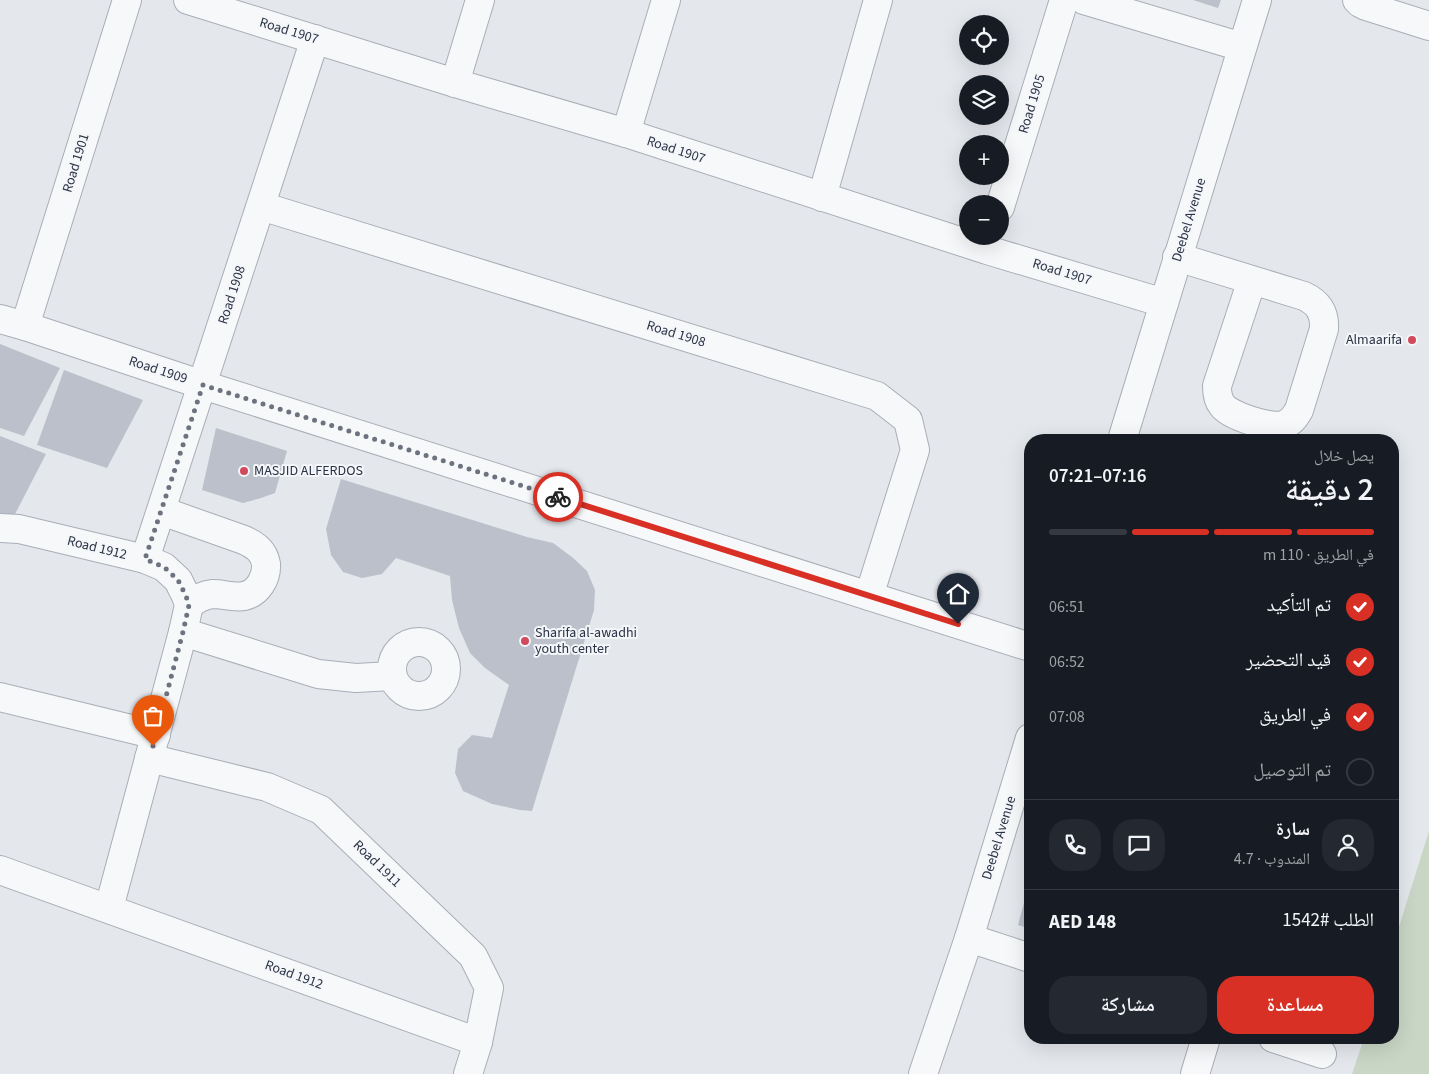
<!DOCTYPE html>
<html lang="ar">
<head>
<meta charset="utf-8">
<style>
	body { margin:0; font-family:"Source Sans 3","Noto Naskh Arabic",sans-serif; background:#242831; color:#f1f3f6; direction:rtl; height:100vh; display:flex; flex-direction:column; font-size:19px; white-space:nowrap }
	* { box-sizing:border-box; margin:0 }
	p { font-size:16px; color:#9ea1a6 }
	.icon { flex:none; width:28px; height:28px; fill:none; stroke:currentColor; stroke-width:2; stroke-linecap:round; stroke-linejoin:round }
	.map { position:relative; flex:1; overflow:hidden; direction:ltr }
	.side { position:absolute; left:1024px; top:434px; width:375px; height:610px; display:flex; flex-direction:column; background:#171b24; border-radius:20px; box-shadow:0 5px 20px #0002; direction:rtl }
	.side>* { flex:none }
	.buttons { position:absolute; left:959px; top:15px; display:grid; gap:10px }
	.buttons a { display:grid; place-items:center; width:50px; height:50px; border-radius:50%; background:#171b24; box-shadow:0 5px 20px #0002; font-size:25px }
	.pin { position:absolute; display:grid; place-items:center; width:42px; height:42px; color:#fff; margin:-51px -21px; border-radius:50% 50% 50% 0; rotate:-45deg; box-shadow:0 0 5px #0007 }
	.pin .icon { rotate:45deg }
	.courier { position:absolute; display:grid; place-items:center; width:50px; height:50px; margin:-25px; border:4px solid #d93025; border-radius:50%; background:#fff; color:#222; box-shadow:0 1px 6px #0007 }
	.summary em { font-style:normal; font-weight:600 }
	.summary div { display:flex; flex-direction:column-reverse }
	.summary { display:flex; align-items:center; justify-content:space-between; height:85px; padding:0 25px }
	h1 { font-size:32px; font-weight:600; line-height:38px }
	.bar { display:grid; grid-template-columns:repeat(4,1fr); gap:8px 5px; align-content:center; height:60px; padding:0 25px }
	.bar i { height:6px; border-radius:4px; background:#363941 }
	.bar .active { background:#d93025 }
	.bar p { grid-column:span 4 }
	.line { display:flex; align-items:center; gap:12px; padding:0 25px; border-top:1px solid #363941 }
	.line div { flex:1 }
	.round { display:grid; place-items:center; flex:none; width:52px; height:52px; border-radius:20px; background:#242831 }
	ol { padding:0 25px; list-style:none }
	li { display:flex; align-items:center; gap:15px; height:55px }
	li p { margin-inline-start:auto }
	li .icon { padding:5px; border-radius:50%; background:#d93025; color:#fff; stroke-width:4 }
	li:last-child { color:#9ea1a6 }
	li i { width:28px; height:28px; border:2px solid #363941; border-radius:50% }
	.cta { display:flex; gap:10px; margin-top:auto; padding:10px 25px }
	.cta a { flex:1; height:58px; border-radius:20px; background:#d93025; color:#fff; font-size:20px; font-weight:600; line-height:58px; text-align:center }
	.cta a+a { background:#242831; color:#f1f3f6 }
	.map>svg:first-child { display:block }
	.green { fill:#c9d6c5 }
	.building { fill:#bbc0ca }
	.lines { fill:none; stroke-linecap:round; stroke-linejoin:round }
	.minor-casing { stroke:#a9aeb7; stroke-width:30 }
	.minor { stroke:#f7f8fa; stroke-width:28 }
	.done { stroke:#6c737f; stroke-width:5; stroke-dasharray:0 9 }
	.route { stroke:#d93025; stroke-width:6 }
	.poi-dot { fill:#d1495b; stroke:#f4f6f9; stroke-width:2 }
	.labels { text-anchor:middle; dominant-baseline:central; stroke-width:4; stroke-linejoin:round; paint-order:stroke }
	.street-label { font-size:14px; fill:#2b3445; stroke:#f4f6f9 }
	.poi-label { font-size:14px; fill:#2b3445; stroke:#f4f6f9; text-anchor:start }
</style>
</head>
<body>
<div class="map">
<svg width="1429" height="1074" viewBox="0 0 1429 1074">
	<rect width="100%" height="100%" fill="#e4e7ec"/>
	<path class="green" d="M1429 831V1074H1352L1364 1038H1392L1393 946Z"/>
	<g class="building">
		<path d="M1193 0H1221L1218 8Z"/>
		<path d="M0 344 60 368 24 436 0 428Z"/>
		<path d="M64 370 143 400 107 468 37 445Z"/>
		<path d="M216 428 287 451 275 493 261 498 243 503 202 490Z"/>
		<path d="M0 436 46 454 14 516 0 513Z"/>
		<path d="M341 479 527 537 553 543 572 557 587 571 595 590 594 610 532 811 520 810 492 804 463 791 455 773 458 749 472 735 492 738 509 685 485 668 470 653 459 628 452 600 450 576 396 558 382 574 362 578 343 572 331 555 326 529Z"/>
		<path d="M1029 884H1030V929L1018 925Z"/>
	</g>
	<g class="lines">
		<defs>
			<g id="minor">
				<path d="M188 0 455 83 626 133 987 250 1164 303"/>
				<path d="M1084 0 1242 47"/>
				<path d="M1357 0 1360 3 1366 6 1429 26"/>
				<path d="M455 83 480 0"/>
				<path d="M626 133 666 0"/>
				<path d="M822 197 878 0"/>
				<path d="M261 206 877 396 908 420 915 450 869 596"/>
				<path d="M1000 207 1064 0"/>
				<path d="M1177 257 1304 296C1319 303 1325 313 1324 329L1299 410C1295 417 1291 423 1283 425 1271 429 1229 416 1222 405 1218 400 1217 393 1217 386L1252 280"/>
				<path d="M0 319 25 326 203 385 1030 647"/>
				<path d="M25 326 127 0"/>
				<path d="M1122 440 1257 0"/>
				<path d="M162 511 244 540C255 545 264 551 266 564 267 578 258 593 244 596 234 598 223 594 213 594 203 595 196 599 189 605"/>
				<path d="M0 528 19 529 145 559 164 567 178 580 186 596 189 605 183 632 109 908"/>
				<path d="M145 559 315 39"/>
				<path d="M183 632 318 674 356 678 392 676"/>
				<circle cx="419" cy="669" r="27"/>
				<path d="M0 697 156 735"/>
				<path d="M149 758 267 787 321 810 473 956 489 988 478 1042 468 1074"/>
				<path d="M0 870 478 1042"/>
				<path d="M969 938 1030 958"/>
				<path d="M1273 1038 1322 1054"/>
				<path d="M923 1074 969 938 1030 738"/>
				<path d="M1195 1074 1206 1038"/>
			</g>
		</defs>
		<use href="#minor" class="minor-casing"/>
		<use href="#minor" class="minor"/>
	</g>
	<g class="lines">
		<path class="done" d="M153 746 183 632 189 605 186 596 178 580 164 567 145 559 203 385 558 497"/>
		<path class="route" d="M558 497 958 624"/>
	</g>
	<g class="poi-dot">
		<circle cx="1412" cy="340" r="5"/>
		<circle cx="244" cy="471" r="5"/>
		<circle cx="525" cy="641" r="5"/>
	</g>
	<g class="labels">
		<g class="street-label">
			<text transform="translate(289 31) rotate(17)">Road 1907</text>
			<text transform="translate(1032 104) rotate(-73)">Road 1905</text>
			<text transform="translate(676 150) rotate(18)">Road 1907</text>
			<text transform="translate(76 163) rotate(-73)">Road 1901</text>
			<text transform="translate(1189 220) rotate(-73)">Deebel Avenue</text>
			<text transform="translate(1062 272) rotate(17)">Road 1907</text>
			<text transform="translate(232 295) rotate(-72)">Road 1908</text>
			<text transform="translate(676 334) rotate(17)">Road 1908</text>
			<text transform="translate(158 370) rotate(18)">Road 1909</text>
			<text transform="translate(97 548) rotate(14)">Road 1912</text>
			<text transform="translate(999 838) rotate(-73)">Deebel Avenue</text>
			<text transform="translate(377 864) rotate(44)">Road 1911</text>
			<text transform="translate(294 975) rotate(20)">Road 1912</text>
		</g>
		<g class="poi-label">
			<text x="1402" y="340" text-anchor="end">Almaarifa</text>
			<text x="254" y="471">MASJID ALFERDOS</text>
			<text x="535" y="633">Sharifa al-awadhi<tspan x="535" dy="16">youth center</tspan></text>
		</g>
	</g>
</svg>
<div class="buttons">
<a><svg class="icon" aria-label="locate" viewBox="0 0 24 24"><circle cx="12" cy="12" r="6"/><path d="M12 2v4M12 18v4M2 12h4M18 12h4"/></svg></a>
<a><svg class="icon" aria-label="layers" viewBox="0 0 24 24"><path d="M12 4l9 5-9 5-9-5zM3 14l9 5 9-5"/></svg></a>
<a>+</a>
<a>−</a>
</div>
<div class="pin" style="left:153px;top:746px;background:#ea580c"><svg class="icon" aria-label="bag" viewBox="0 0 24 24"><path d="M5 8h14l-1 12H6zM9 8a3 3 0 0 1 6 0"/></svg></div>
<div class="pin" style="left:958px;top:624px;background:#1f2937"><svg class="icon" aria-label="home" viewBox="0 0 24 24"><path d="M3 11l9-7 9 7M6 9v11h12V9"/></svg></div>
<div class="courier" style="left:558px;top:497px"><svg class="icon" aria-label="bike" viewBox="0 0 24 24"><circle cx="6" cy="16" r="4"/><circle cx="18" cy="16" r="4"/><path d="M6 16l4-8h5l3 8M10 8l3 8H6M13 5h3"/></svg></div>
<section class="side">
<div class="summary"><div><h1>2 دقيقة</h1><p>يصل خلال</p></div><em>07:16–07:21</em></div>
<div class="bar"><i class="active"></i><i class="active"></i><i class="active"></i><i></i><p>في الطريق · 110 m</p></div>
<ol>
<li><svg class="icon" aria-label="check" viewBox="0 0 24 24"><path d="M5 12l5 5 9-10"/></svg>تم التأكيد<p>06:51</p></li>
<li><svg class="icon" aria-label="check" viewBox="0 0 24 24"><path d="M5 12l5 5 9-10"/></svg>قيد التحضير<p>06:52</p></li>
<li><svg class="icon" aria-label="check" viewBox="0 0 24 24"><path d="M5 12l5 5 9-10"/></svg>في الطريق<p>07:08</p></li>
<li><i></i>تم التوصيل</li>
</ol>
<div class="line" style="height:90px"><a class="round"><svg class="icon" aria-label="person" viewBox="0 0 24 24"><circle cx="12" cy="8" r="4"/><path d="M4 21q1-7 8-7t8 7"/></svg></a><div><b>سارة</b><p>المندوب · 4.7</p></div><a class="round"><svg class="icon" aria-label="chat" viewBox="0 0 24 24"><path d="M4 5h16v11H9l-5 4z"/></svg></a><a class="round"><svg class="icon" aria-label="phone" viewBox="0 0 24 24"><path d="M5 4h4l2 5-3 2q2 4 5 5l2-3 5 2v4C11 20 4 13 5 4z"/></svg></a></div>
<div class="line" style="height:65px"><div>الطلب #1542</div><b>AED 148</b></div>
<div class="cta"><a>مساعدة</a><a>مشاركة</a></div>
</section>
</div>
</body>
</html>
